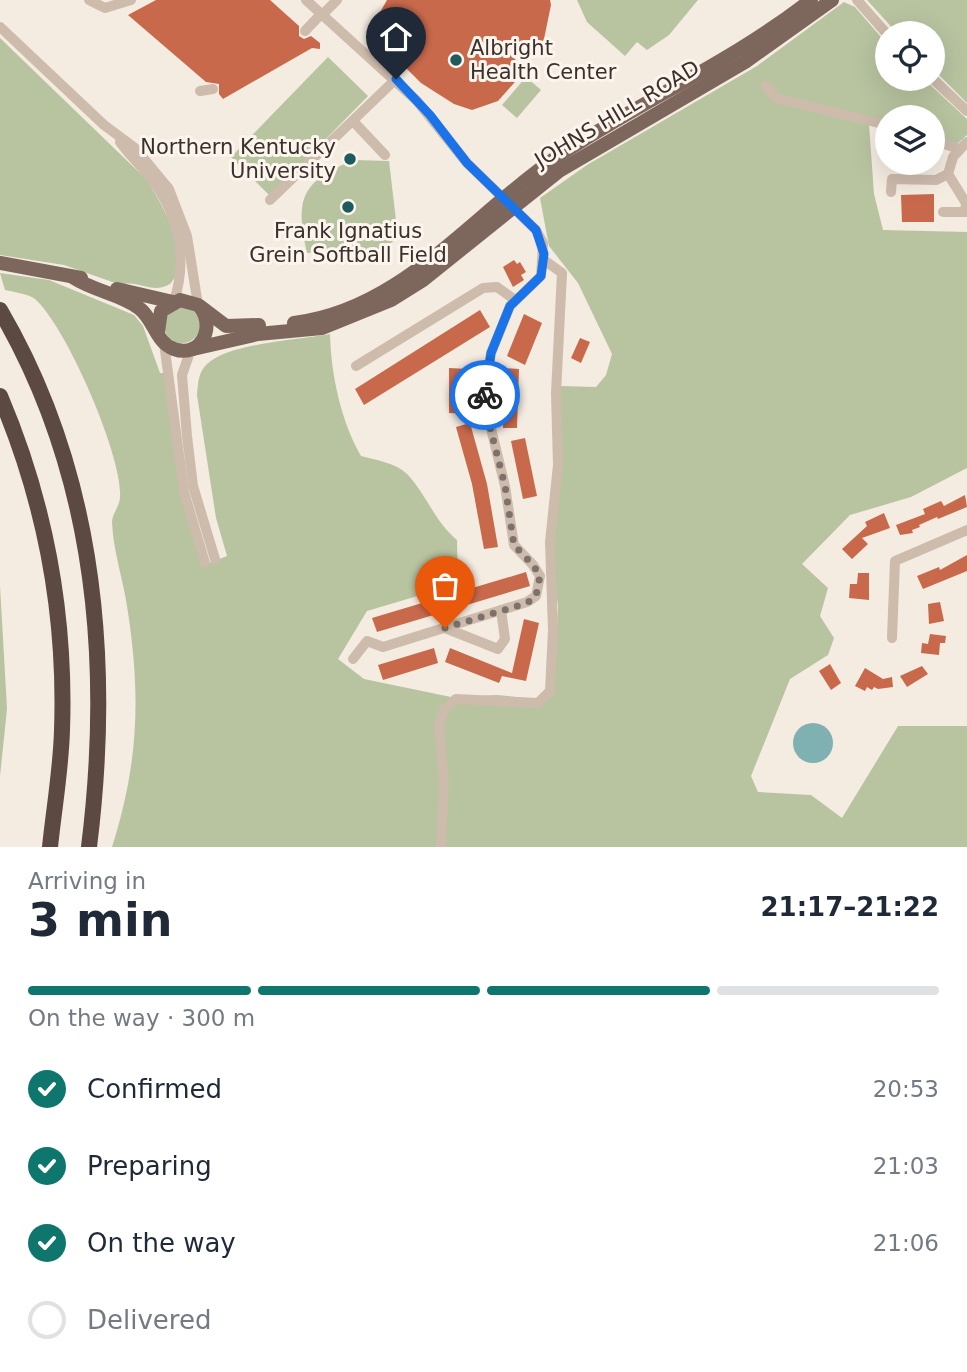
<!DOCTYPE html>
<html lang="en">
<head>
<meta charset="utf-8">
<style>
	body { margin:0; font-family:"DejaVu Sans",sans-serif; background:#f6f6f7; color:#1f2937; height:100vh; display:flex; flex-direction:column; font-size:26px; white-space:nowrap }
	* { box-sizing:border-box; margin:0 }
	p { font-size:23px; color:#747a83 }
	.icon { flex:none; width:38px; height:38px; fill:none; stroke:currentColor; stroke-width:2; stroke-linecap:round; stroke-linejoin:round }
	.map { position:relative; height:847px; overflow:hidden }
	.side { display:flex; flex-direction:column; background:#fff; flex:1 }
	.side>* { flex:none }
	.buttons { position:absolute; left:875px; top:21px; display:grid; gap:14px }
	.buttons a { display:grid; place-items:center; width:70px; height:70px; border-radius:50%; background:#fff; box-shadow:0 7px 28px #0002; font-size:35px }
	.pin { position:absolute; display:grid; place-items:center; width:60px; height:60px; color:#fff; margin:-72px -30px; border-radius:50% 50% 50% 0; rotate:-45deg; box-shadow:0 0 7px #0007 }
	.pin .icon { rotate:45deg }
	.courier { position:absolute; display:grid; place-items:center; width:70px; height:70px; margin:-35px; border:5px solid #1a73e8; border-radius:50%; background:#fff; color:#222; box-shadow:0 2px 9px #0007 }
	.overview em { font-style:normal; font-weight:600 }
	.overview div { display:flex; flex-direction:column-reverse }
	.overview { display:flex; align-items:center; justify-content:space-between; height:119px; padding:0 28px }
	h1 { font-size:46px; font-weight:600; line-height:52px }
	.bar { display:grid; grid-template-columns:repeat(4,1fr); gap:10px 7px; align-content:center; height:84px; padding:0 28px }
	.bar i { height:9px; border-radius:5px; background:#e0e1e3 }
	.bar .current { background:#0f766e }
	.bar p { grid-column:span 4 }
	ol { padding:0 28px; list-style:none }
	li { display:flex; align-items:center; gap:21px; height:77px }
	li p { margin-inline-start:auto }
	li .icon { padding:7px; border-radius:50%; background:#0f766e; color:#fff; stroke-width:4 }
	li:last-child { color:#747a83 }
	li i { width:38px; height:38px; border:4px solid #e0e1e3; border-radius:50% }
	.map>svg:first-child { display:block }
	.green { fill:#b8c4a0 }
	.water { fill:#7fb0b2 }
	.building { fill:#c8694b }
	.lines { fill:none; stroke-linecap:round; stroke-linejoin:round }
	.minor { stroke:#cdbbac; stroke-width:10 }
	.major { stroke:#7d675c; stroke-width:14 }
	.highway { stroke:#5c4a42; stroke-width:16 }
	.done { stroke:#7c716b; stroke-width:7; stroke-dasharray:0 12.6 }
	.route { stroke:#1a73e8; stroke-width:9 }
	.poi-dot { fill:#1f5a5e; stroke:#fbf5ee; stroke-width:2.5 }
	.labels { text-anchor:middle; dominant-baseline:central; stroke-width:6; stroke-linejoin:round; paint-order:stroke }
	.poi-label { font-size:21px; fill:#3b302b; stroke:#fbf5ee; text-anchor:start }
	.street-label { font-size:21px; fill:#3b302b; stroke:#fbf5ee }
</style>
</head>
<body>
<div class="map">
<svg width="967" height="847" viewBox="0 0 967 847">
	<rect width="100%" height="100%" fill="#f4ebe1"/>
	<g class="green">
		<path d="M577 0H698L669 35 647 50 637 42 625 56 587 22Z"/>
		<path d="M867 0H967V103L933 69V33H897Z"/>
		<path d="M844 2 855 7 887 44V79H924L967 119V135L950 150 933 144V117H887V130L869 124 874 194 883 230 967 232V468L911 497 850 515 802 564 828 588 820 616 834 638 828 655 790 679 751 776 758 792 811 795 842 818 898 726H967V847H112C139 762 141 694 127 606 123 579 113 550 112 522 112 514 120 506 120 497 123 457 66 326 35 299 29 294 14 292 5 290L0 273 49 280 134 315 143 326 160 373H164L201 566 227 556 216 518 197 395C198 384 198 372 207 364 229 343 299 340 330 334 331 375 341 421 361 456 376 460 396 463 407 474 426 494 435 522 457 540L458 584 367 611 338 659 364 679 451 697 497 695 526 698 539 704 555 673 558 606 554 579 559 386 596 387 606 375 612 354 578 283 549 246 540 198 587 165 757 66Z"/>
		<path d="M0 38 147 180C160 201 185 244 179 269 178 274 173 280 170 284 152 295 138 279 121 285L64 265 0 255Z"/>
		<path d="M328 57 368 96 270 196 231 157Z"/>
		<path d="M526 77 541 90 517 118 502 105Z"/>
		<path d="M354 160 389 161 398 237 383 250 307 253C295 199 300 182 354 160Z"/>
		<circle cx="182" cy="325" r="18"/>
		<path d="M0 586 7 709 0 776Z"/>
	</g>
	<circle class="water" cx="813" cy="743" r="20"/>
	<g class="building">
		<path d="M156 0H270L299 26V36L304 39 311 36 320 43V49L312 48 223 99 219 94V84L206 82 128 15Z"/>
		<path d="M387 0H550L551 5 544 39 538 50 532 53 514 37 503 49 524 67 523 73 498 101 472 110 454 104 421 83 386 48 375 30 379 14Z"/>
		<path d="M934 194V222H902L901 195Z"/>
		<path d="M514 260 517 264 520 262 526 272 521 275 524 280 513 287 503 267Z"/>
		<path d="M480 310 490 327 364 405 355 389Z"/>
		<path d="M524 314 542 323 525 365 507 356Z"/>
		<path d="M580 338 590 342 581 363 571 358Z"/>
		<path d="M449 368 468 369V414L449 413Z"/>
		<path d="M504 368 519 369 517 428H503Z"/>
		<path d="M470 423 487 484 498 547 484 549 472 484 456 427Z"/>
		<path d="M525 438 537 496 523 499 511 441Z"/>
		<path d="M965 495 967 507 938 519 937 517 919 525 920 527 912 530 913 533 900 535 896 525 925 514 923 509 941 501 944 506Z"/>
		<path d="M884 513 890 528 862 538 868 544 852 559 842 549 867 526 865 522Z"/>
		<path d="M967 555V571L923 589 917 576 939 567 940 570Z"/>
		<path d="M526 572 530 586 377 632 372 618Z"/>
		<path d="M858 573H869V600L849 598 850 584H857Z"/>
		<path d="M940 602 944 621 929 624 928 604Z"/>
		<path d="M524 619 539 623 526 681 502 676 499 683 445 662 450 648 512 673Z"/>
		<path d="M930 634 946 636 945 643H940L939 655 921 653 922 643 928 644Z"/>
		<path d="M434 648 438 663 383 680 378 665Z"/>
		<path d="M830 664 841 683 831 690 819 671Z"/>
		<path d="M922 666 928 674 907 687 900 676Z"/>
		<path d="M865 668 883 679 892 677 893 687 878 689 874 687 872 690 867 687 865 691 855 686Z"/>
	</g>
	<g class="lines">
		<g class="minor">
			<path d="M89 0 105 8 131 0"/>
			<path d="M306 0 417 101 467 163 536 230 543 243 541 276 510 306 491 353 485 386V404L505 486 514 545 533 565 540 576 536 596 527 602 383 647 367 641 353 659"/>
			<path d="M857 0 887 34"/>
			<path d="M323 14 337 0"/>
			<path d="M0 27 104 125 135 148 169 189 187 236 198 305"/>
			<path d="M305 31 322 13"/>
			<path d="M933 79 967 111"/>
			<path d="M766 86 776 98 887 125"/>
			<path d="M200 91 213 89"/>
			<path d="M353 121 385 155"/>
			<path d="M933 140 959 149"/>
			<path d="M120 142C133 160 150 174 161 193 181 226 186 265 174 301"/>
			<path d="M891 192 892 179 936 180 948 174"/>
			<path d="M270 200 396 79"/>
			<path d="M943 212H965L966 203 948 174 953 157 967 142"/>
			<path d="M164 343 184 492 205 563"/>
			<path d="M191 349 182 375 187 436 193 486 215 559"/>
			<path d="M356 366 483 288 497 287 515 300"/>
			<path d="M445 628 498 649 505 639 501 610"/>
			<path d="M892 638 895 561 967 530"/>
			<path d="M441 847 444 784 439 725 444 710 456 699 538 703 550 691 553 630 550 542 558 465 556 393 562 273 544 260"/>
		</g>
		<g class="major">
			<path d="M0 263 81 278"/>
			<path d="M74 278C94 291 120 294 139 308 154 319 156 343 174 349 202 359 217 324 198 305L180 300 161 311 158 332"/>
			<path d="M117 289 173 302"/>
			<path d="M201 307 226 326 259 325"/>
			<path d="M294 323C401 310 470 217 554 159 638 102 731 63 811 0"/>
			<path d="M193 349 258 334 322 328 391 300 423 280 559 171 745 62 832 0"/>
		</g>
		<g class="highway">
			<path d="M0 310C96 474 112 662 89 847"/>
			<path d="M0 396C45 502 66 615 62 730 61 769 54 808 50 847"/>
		</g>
	</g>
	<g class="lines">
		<path class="done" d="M445 628 527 603 536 596 540 576 533 565 514 545 505 486 488 419 485 395"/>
		<path class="route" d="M396 79 430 115 467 163 536 230 544 254 541 276 510 306 491 353 485 395"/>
	</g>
	<g class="poi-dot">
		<circle cx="456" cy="60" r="7"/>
		<circle cx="350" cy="159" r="7"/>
		<circle cx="348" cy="207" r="7"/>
	</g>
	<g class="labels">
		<g class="poi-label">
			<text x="470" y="48">Albright<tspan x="470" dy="24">Health Center</tspan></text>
			<text x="336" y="147" text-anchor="end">Northern Kentucky<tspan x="336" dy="24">University</tspan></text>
			<text x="348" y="231" text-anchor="middle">Frank Ignatius<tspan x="348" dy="24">Grein Softball Field</tspan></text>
		</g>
		<g class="street-label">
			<text transform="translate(617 114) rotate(-31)">JOHNS HILL ROAD</text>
		</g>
	</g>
</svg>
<div class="buttons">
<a><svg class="icon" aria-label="locate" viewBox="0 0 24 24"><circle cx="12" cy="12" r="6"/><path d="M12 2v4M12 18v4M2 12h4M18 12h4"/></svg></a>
<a><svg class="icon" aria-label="layers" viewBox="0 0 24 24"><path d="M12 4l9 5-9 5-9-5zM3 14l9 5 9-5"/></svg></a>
</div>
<div class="pin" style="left:445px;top:628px;background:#ea580c"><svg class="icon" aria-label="bag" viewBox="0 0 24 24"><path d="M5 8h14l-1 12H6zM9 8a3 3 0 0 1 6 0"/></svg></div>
<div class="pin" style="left:396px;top:79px;background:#1f2937"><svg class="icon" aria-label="home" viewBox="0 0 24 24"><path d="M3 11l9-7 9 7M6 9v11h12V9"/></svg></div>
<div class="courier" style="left:485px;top:395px"><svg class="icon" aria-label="bike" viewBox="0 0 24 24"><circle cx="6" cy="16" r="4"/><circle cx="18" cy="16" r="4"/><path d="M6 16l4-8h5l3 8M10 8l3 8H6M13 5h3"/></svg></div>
</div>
<section class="side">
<div class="overview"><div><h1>3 min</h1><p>Arriving in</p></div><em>21:17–21:22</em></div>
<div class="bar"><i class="current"></i><i class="current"></i><i class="current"></i><i></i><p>On the way · 300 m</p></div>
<ol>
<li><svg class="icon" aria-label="check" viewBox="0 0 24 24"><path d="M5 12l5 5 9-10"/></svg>Confirmed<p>20:53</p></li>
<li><svg class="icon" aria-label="check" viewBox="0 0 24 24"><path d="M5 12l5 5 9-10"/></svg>Preparing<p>21:03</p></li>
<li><svg class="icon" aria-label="check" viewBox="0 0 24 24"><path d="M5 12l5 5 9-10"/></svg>On the way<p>21:06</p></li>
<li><i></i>Delivered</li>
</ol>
</section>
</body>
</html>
